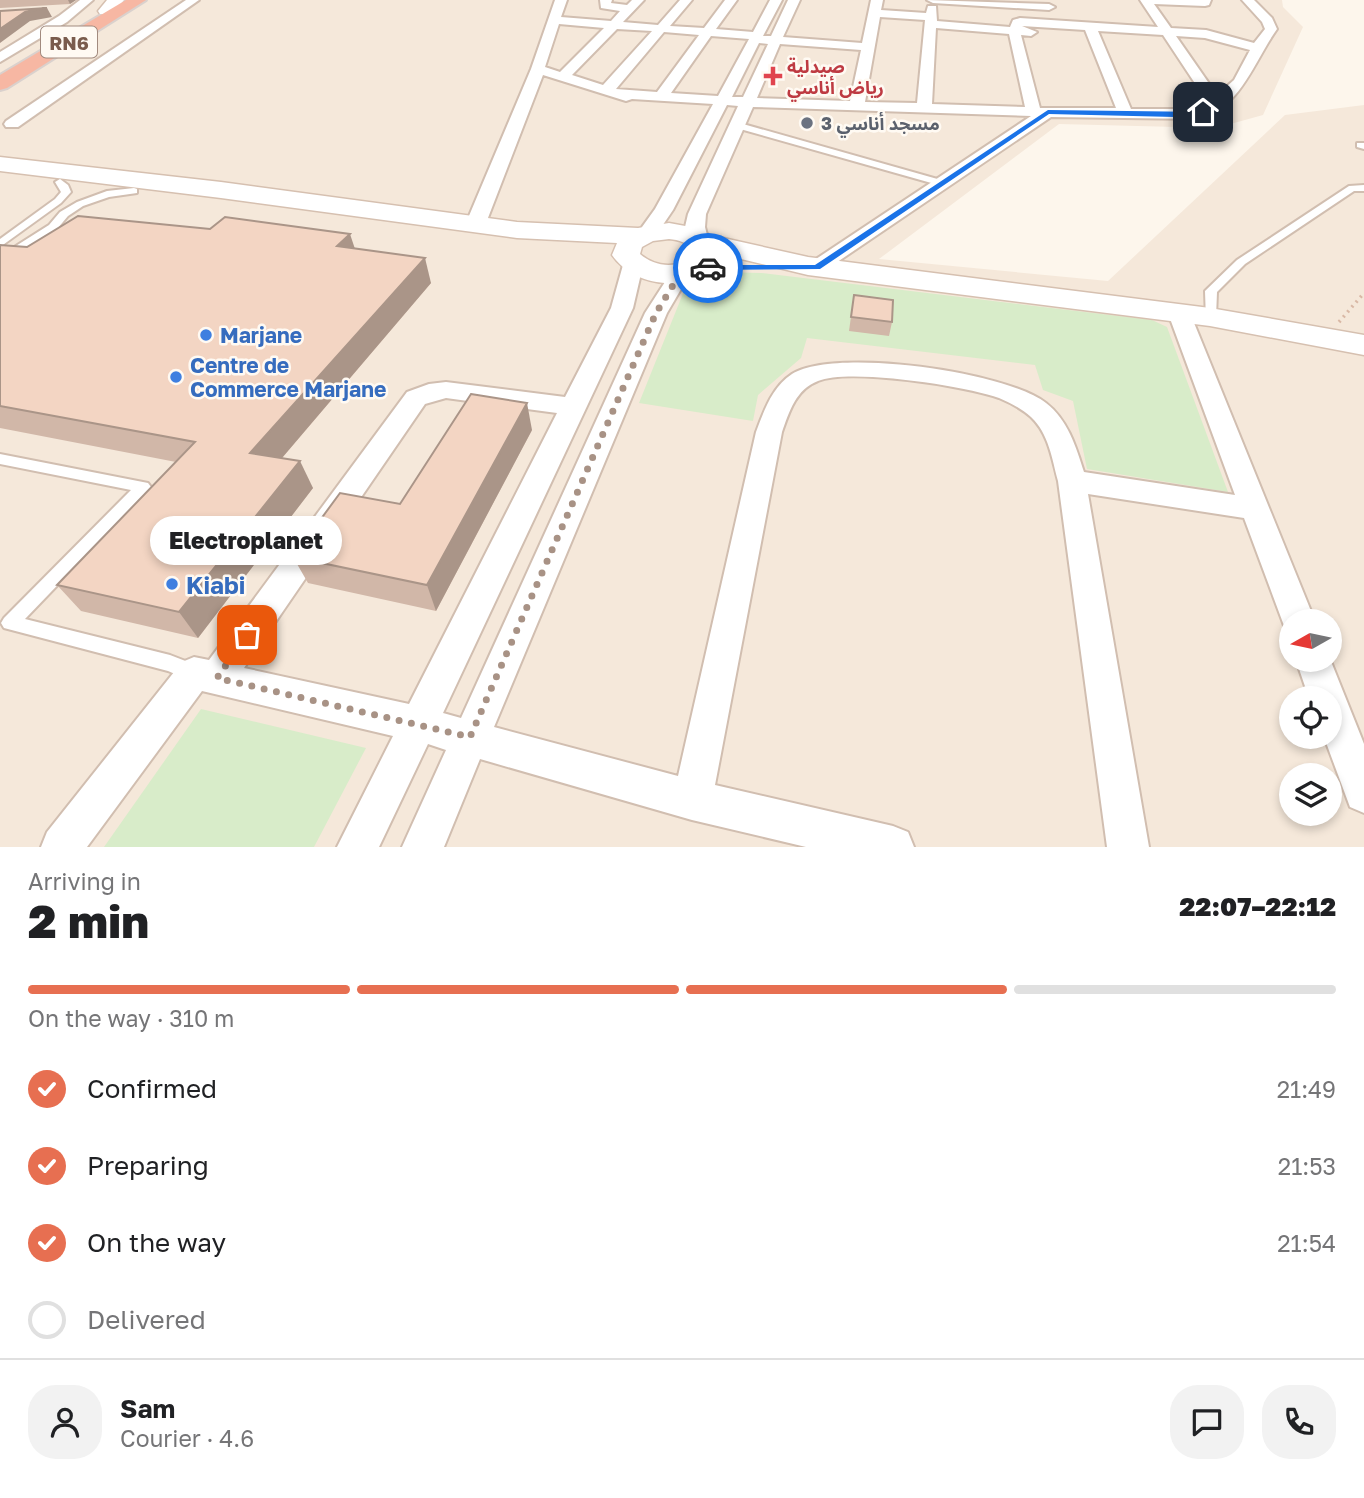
<!DOCTYPE html>
<html lang="en">
<head>
<meta charset="utf-8">
<style>
	body { margin:0; font-family:"Golos Text","Noto Sans Arabic",sans-serif; background:#f2f2f2; color:#202124; height:100vh; display:flex; flex-direction:column; font-size:26px; white-space:nowrap }
	* { box-sizing:border-box; margin:0 }
	p { font-size:23px; color:#757577 }
	.icon { flex:none; width:38px; height:38px; fill:none; stroke:currentColor; stroke-width:2; stroke-linecap:round; stroke-linejoin:round }
	.map { position:relative; height:847px; overflow:hidden }
	.sheet { display:flex; flex-direction:column; background:#fff; flex:1 }
	.sheet>* { flex:none }
	.needle { width:46px; rotate:261deg }
	.buttons { position:absolute; left:1279px; top:609px; display:grid; gap:14px }
	.buttons a { display:grid; place-items:center; width:63px; height:63px; border-radius:50%; background:#fff; box-shadow:0 4px 10px #0003; font-size:35px }
	.pin { position:absolute; display:grid; place-items:center; width:60px; height:60px; color:#fff; margin:-30px; border-radius:14px; box-shadow:0 4px 10px #0006 }
	.courier { position:absolute; display:grid; place-items:center; width:70px; height:70px; margin:-35px; border:5px solid #1a73e8; border-radius:50%; background:#fff; color:#222; box-shadow:0 2px 9px #0007 }
	.bubble { position:absolute; height:49px; border-radius:24px; background:#fff; box-shadow:0 4px 10px #0003; font-size:23px; font-weight:800; line-height:49px; text-align:center }
	.summary em { font-style:normal; font-weight:800 }
	.summary div { display:flex; flex-direction:column-reverse }
	.summary { display:flex; align-items:center; justify-content:space-between; height:119px; padding:0 28px }
	h1 { font-size:46px; font-weight:800; line-height:52px }
	.bar { display:grid; grid-template-columns:repeat(4,1fr); gap:10px 7px; align-content:center; height:84px; padding:0 28px }
	.bar i { height:9px; border-radius:5px; background:#e0e0e0 }
	.bar .selected { background:#e76f51 }
	.bar p { grid-column:span 4 }
	.line { display:flex; align-items:center; gap:18px; padding:0 28px; border-top:2px solid #e0e0e0 }
	.line div { flex:1 }
	.round { display:grid; place-items:center; flex:none; width:74px; height:74px; border-radius:28px; background:#f2f2f2 }
	ol { padding:0 28px; list-style:none }
	li { display:flex; align-items:center; gap:21px; height:77px }
	li p { margin-inline-start:auto }
	li .icon { padding:7px; border-radius:50%; background:#e76f51; color:#fff; stroke-width:4 }
	li:last-child { color:#757577 }
	li i { width:38px; height:38px; border:4px solid #e0e0e0; border-radius:50% }
	.map>svg:first-child { display:block }
	.residential { fill:#f5e8da; fill-rule:evenodd }
	.green { fill:#d8ecc9 }
	.lines { fill:none; stroke-linecap:round; stroke-linejoin:round }
	.lane-casing { stroke:#d1beb0; stroke-width:4 }
	.street-casing { stroke:#d1beb0; stroke-width:4 }
	.secondary-casing { stroke:#d6c0b0; stroke-width:3 }
	.highway-casing { stroke:#dad1cd; stroke-width:4 }
	.path { stroke:#d9b8a5; stroke-width:3.5; stroke-dasharray:2 4.5; stroke-linecap:butt }
	.lane { fill:#fff; fill-rule:evenodd }
	.street { fill:#fff; fill-rule:evenodd }
	.secondary { fill:#fff; fill-rule:evenodd }
	.highway { fill:#f7b7a3; fill-rule:evenodd }
	.wall { fill:#d1b7a8 }
	.shaded-wall { fill:#aa9588 }
	.building { fill:#f3d5c3; stroke:#aa9588; stroke-width:2 }
	.route { fill:#1a73e8 }
	.done { stroke:#a89285; stroke-width:7; stroke-dasharray:0 12.6 }
	.health-dot { fill:#e0444e; stroke:#fffaf3; stroke-width:2.5 }
	.worship-dot { fill:#6b7280; stroke:#fffaf3; stroke-width:2.5 }
	.shop-dot { fill:#3f7fe0; stroke:#fffaf3; stroke-width:2.5 }
	.labels { text-anchor:middle; dominant-baseline:central; stroke-width:5; stroke-linejoin:round; paint-order:stroke }
	.far-health-label { font-size:18px; font-weight:bold; fill:#be3a42; stroke:#fffaf3; text-anchor:start }
	.far-worship-label { font-size:18px; font-weight:bold; fill:#5b616d; stroke:#fffaf3; text-anchor:start }
	.shield { fill:#fffaf3; stroke:#a28b7f; stroke-width:2 }
	.shield-label { font-size:19px; font-weight:bold; fill:#7a5c4d }
	.shop-label { font-size:21px; font-weight:bold; fill:#366cbe; stroke:#fffaf3; text-anchor:start }
	.near-shop-label { font-size:24px; font-weight:bold; fill:#366cbe; stroke:#fffaf3; text-anchor:start }
</style>
</head>
<body>
<div class="map">
<svg width="1364" height="847" viewBox="0 0 1364 847">
	<rect width="100%" height="100%" fill="#fdf6ec"/>
	<path class="residential" d="M0 0H1282L1283 7 1303 27 1263 115 1216 128 1059 124 879 259 1108 281 1285 115 1364 105V847H0ZM1292 621H1330V660H1292ZM1292 698H1330V737H1292ZM1292 775H1330V814H1292Z"/>
	<g class="green">
		<path d="M761 273 1152 320 1167 327 1228 492 1087 469 1073 401 1043 390 1035 365 807 338 801 358 758 395 753 421 639 403 684 291C702 270 735 272 761 273Z"/>
		<path d="M201 709 366 748 314 847H104Z"/>
	</g>
	<g class="lines">
		<defs>
			<g id="lane">
				<path d="M736 122 948 182 950 184 942 186 733 127 732 125Z"/>
				<path d="M1357 143H1364V149L1357 147Z"/>
				<path d="M60 179 68 185 71 192 61 203 0 247V239L55 199 61 192 55 182Z"/>
				<path d="M1364 185V191H1354L1245 264 1217 292 1216 317 1210 321 1206 320 1205 291 1237 260 1349 186Z"/>
				<path d="M134 188 137 189V193L109 197 83 206 68 216 57 229 0 264V256L49 225 60 212 77 202 107 191Z"/>
				<path d="M0 454 148 483 151 487 148 491 25 619 170 655 201 667 203 673 201 679 194 682 168 671 4 628 1 623 4 618 131 490 0 464Z"/>
			</g>
			<g id="street">
				<path d="M80 0H93L67 22 0 62V52L59 16Z"/>
				<path d="M186 0H199L18 127H6L4 124 6 121Z"/>
				<path d="M555 0H567L561 17 611 21 620 11 601 8 600 0H612L611 3 627 5 632 0H644L623 22 658 25 680 0H692L670 26 704 28 725 0H737L716 29 753 32 770 0H782L763 36H771L788 0H800L783 37 862 43 871 0H883L881 10 926 13 928 6H936L937 21 1010 27 1013 20 1020 18 1158 27 1140 0H1211L1209 5 1205 6 1154 4 1171 28 1206 30 1254 43 1265 29 1262 22 1242 0H1254L1272 18 1277 29C1254 61 1241 108 1198 119L1051 117 824 271H810L807 267 810 263 1031 116 753 107 706 214 705 227 708 239 698 245 688 239 685 227 688 214 738 106 727 105 673 210 654 238 647 240 637 234 655 209 713 104 632 99 626 101 543 75 486 223 476 229 469 227 466 223 531 69ZM880 17 925 20 917 103 865 102ZM559 24 604 28 560 72 545 67ZM1022 26 1085 30 1116 108H1040L1021 35 1031 36 1037 32ZM936 28 1009 34 1025 107 932 104ZM617 29 652 31 603 85 572 75ZM1098 31 1163 35 1208 103 1196 109H1131ZM664 32 699 35 657 92 616 89ZM711 36 749 39 718 96 671 93ZM1176 36 1205 38 1250 50 1234 80 1217 95ZM759 43 768 44 743 97H732ZM780 44 861 50 850 101 757 98Z"/>
				<path d="M927 0 1049 4 1055 7 1049 10 933 3Z"/>
				<path d="M633 259 640 261 643 265 633 308 443 713 461 718 645 313 674 268H688L691 272 667 313 494 727 678 776 756 432C764 411 772 387 792 374 835 347 1007 372 1046 403 1068 420 1076 447 1084 472L1235 495 1168 313 1171 308H1187L1190 313 1315 621H1292V633L1286 631 1244 518 1088 494 1149 847H1107L1058 481C1052 459 1049 434 1031 417 1022 409 1011 403 999 398 966 386 849 368 818 381 796 389 789 412 782 432L715 785 893 826 908 832 914 847H806L692 820 480 759 444 847H402L446 750 428 744 379 847H337L393 736 202 691 87 847H41L47 832 182 662 194 657 209 660 407 392 429 384 446 382 565 397 611 308 623 265 626 261ZM446 398 557 413 409 704 244 668 425 404Z"/>
				<path d="M1330 659 1364 744V813L1350 807 1324 737H1330V698H1309L1296 660Z"/>
			</g>
			<g id="secondary">
				<path d="M107 0H124L112 14H100L98 11Z"/>
				<path d="M0 157 221 182 517 222 638 228 669 223 696 228 710 235 808 257 1210 308 1364 335V355L1210 326 808 275 720 254C699 295 636 290 612 255L617 243 517 238 221 198 0 171ZM669 239C679 240 688 242 693 252 681 271 655 267 640 254L642 247 653 241Z"/>
			</g>
			<path id="highway" d="M126 0H146L7 88 0 90V75Z"/>
		</defs>
		<use href="#lane" class="lane-casing"/>
		<use href="#street" class="street-casing"/>
		<use href="#secondary" class="secondary-casing"/>
		<use href="#highway" class="highway-casing"/>
		<path class="path" d="M1339 322 1364 293"/>
		<use href="#lane" class="lane"/>
		<use href="#street" class="street"/>
		<use href="#secondary" class="secondary"/>
		<use href="#highway" class="highway"/>
	</g>
	<g class="wall">
		<path d="M0 0H76L70 4 0 8Z"/>
		<path d="M0 245 27 247 355 248 431 283 282 458 313 488 198 638 81 611 57 585 176 462 0 428Z"/>
		<path d="M854 295 892 322 889 336 849 331Z"/>
		<path d="M532 430 436 611 308 583 293 557 400 504Z"/>
	</g>
	<g class="shaded-wall">
		<path d="M68 0H76L70 4Z"/>
		<path d="M47 8 52 17 30 21 0 43V29L25 12Z"/>
		<path d="M350 234 358 258 337 246Z"/>
		<path d="M425 258 431 283 264 479 250 453Z"/>
		<path d="M527 403 532 430 436 611 427 585Z"/>
		<path d="M300 461 313 488 198 638 179 612Z"/>
	</g>
	<g class="building">
		<path d="M47 8 25 12 0 29V11Z"/>
		<path d="M78 216 210 229 225 217 350 234 337 246 425 258 250 453 300 461 179 612 57 585 195 442 0 406V245L27 247Z"/>
		<path d="M854 295 893 300 892 322 851 317Z"/>
		<path d="M471 394 527 403 427 585 293 557 340 493 400 504Z"/>
	</g>
	<path class="route" d="M1048 110 1206 112 1175 117 1049 114 820 269 708 270 703 268 708 265H815Z"/>
	<g class="lines">
		<path class="done" d="M247 635 217 678 470 737 656 313 681 272 708 268"/>
	</g>
	<path class="health-dot" d="M769.5 65.5h7v7h7v7h-7v7h-7v-7h-7v-7h7z"/>
	<circle class="worship-dot" cx="807" cy="123" r="7"/>
	<g class="shop-dot">
		<circle cx="206" cy="335" r="7"/>
		<circle cx="176" cy="377" r="7"/>
		<circle cx="172" cy="584" r="7"/>
	</g>
	<g class="labels">
		<g class="far-health-label">
			<text x="787" y="66">صيدلية<tspan x="787" dy="21">رياض أناسي</tspan></text>
		</g>
		<g class="far-worship-label">
			<text x="821" y="123">مسجد أناسي 3</text>
		</g>
		<rect class="shield" x="41" y="26.5" width="56" height="31" rx="5"/>
		<g class="shield-label">
			<text x="69" y="42">RN6</text>
		</g>
		<g class="shop-label">
			<text x="220" y="335">Marjane</text>
			<text x="190" y="365">Centre de<tspan x="190" dy="24">Commerce Marjane</tspan></text>
		</g>
		<g class="near-shop-label">
			<text x="186" y="584">Kiabi</text>
		</g>
	</g>
</svg>
<div class="buttons">
<a><svg class="needle" viewBox="-14 -14 28 28"><path d="M0-13l5 13h-10z" fill="#e53935"/><path d="M0 13l5-13h-10z" fill="#757577"/></svg></a>
<a><svg class="icon" aria-label="locate" viewBox="0 0 24 24"><circle cx="12" cy="12" r="6"/><path d="M12 2v4M12 18v4M2 12h4M18 12h4"/></svg></a>
<a><svg class="icon" aria-label="layers" viewBox="0 0 24 24"><path d="M12 4l9 5-9 5-9-5zM3 14l9 5 9-5"/></svg></a>
</div>
<div class="pin" style="left:247px;top:635px;background:#ea580c"><svg class="icon" aria-label="bag" viewBox="0 0 24 24"><path d="M5 8h14l-1 12H6zM9 8a3 3 0 0 1 6 0"/></svg></div>
<div class="pin" style="left:1203px;top:112px;background:#1f2937"><svg class="icon" aria-label="home" viewBox="0 0 24 24"><path d="M3 11l9-7 9 7M6 9v11h12V9"/></svg></div>
<div class="courier" style="left:708px;top:268px"><svg class="icon" aria-label="car" viewBox="0 0 24 24"><path d="M5 17H2v-5l4-1 3-4h7l3 4 3 1v5h-3M9 17h6M6 11h13"/><circle cx="7" cy="17" r="2"/><circle cx="17" cy="17" r="2"/></svg></div>
<div class="bubble" style="left:150px;top:516px;width:192px">Electroplanet</div>
</div>
<section class="sheet">
<div class="summary"><div><h1>2 min</h1><p>Arriving in</p></div><em>22:07–22:12</em></div>
<div class="bar"><i class="selected"></i><i class="selected"></i><i class="selected"></i><i></i><p>On the way · 310 m</p></div>
<ol>
<li><svg class="icon" aria-label="check" viewBox="0 0 24 24"><path d="M5 12l5 5 9-10"/></svg>Confirmed<p>21:49</p></li>
<li><svg class="icon" aria-label="check" viewBox="0 0 24 24"><path d="M5 12l5 5 9-10"/></svg>Preparing<p>21:53</p></li>
<li><svg class="icon" aria-label="check" viewBox="0 0 24 24"><path d="M5 12l5 5 9-10"/></svg>On the way<p>21:54</p></li>
<li><i></i>Delivered</li>
</ol>
<div class="line" style="height:126px"><a class="round"><svg class="icon" aria-label="person" viewBox="0 0 24 24"><circle cx="12" cy="8" r="4"/><path d="M4 21q1-7 8-7t8 7"/></svg></a><div><b>Sam</b><p>Courier · 4.6</p></div><a class="round"><svg class="icon" aria-label="chat" viewBox="0 0 24 24"><path d="M4 5h16v11H9l-5 4z"/></svg></a><a class="round"><svg class="icon" aria-label="phone" viewBox="0 0 24 24"><path d="M5 4h4l2 5-3 2q2 4 5 5l2-3 5 2v4C11 20 4 13 5 4z"/></svg></a></div>
</section>
</body>
</html>
